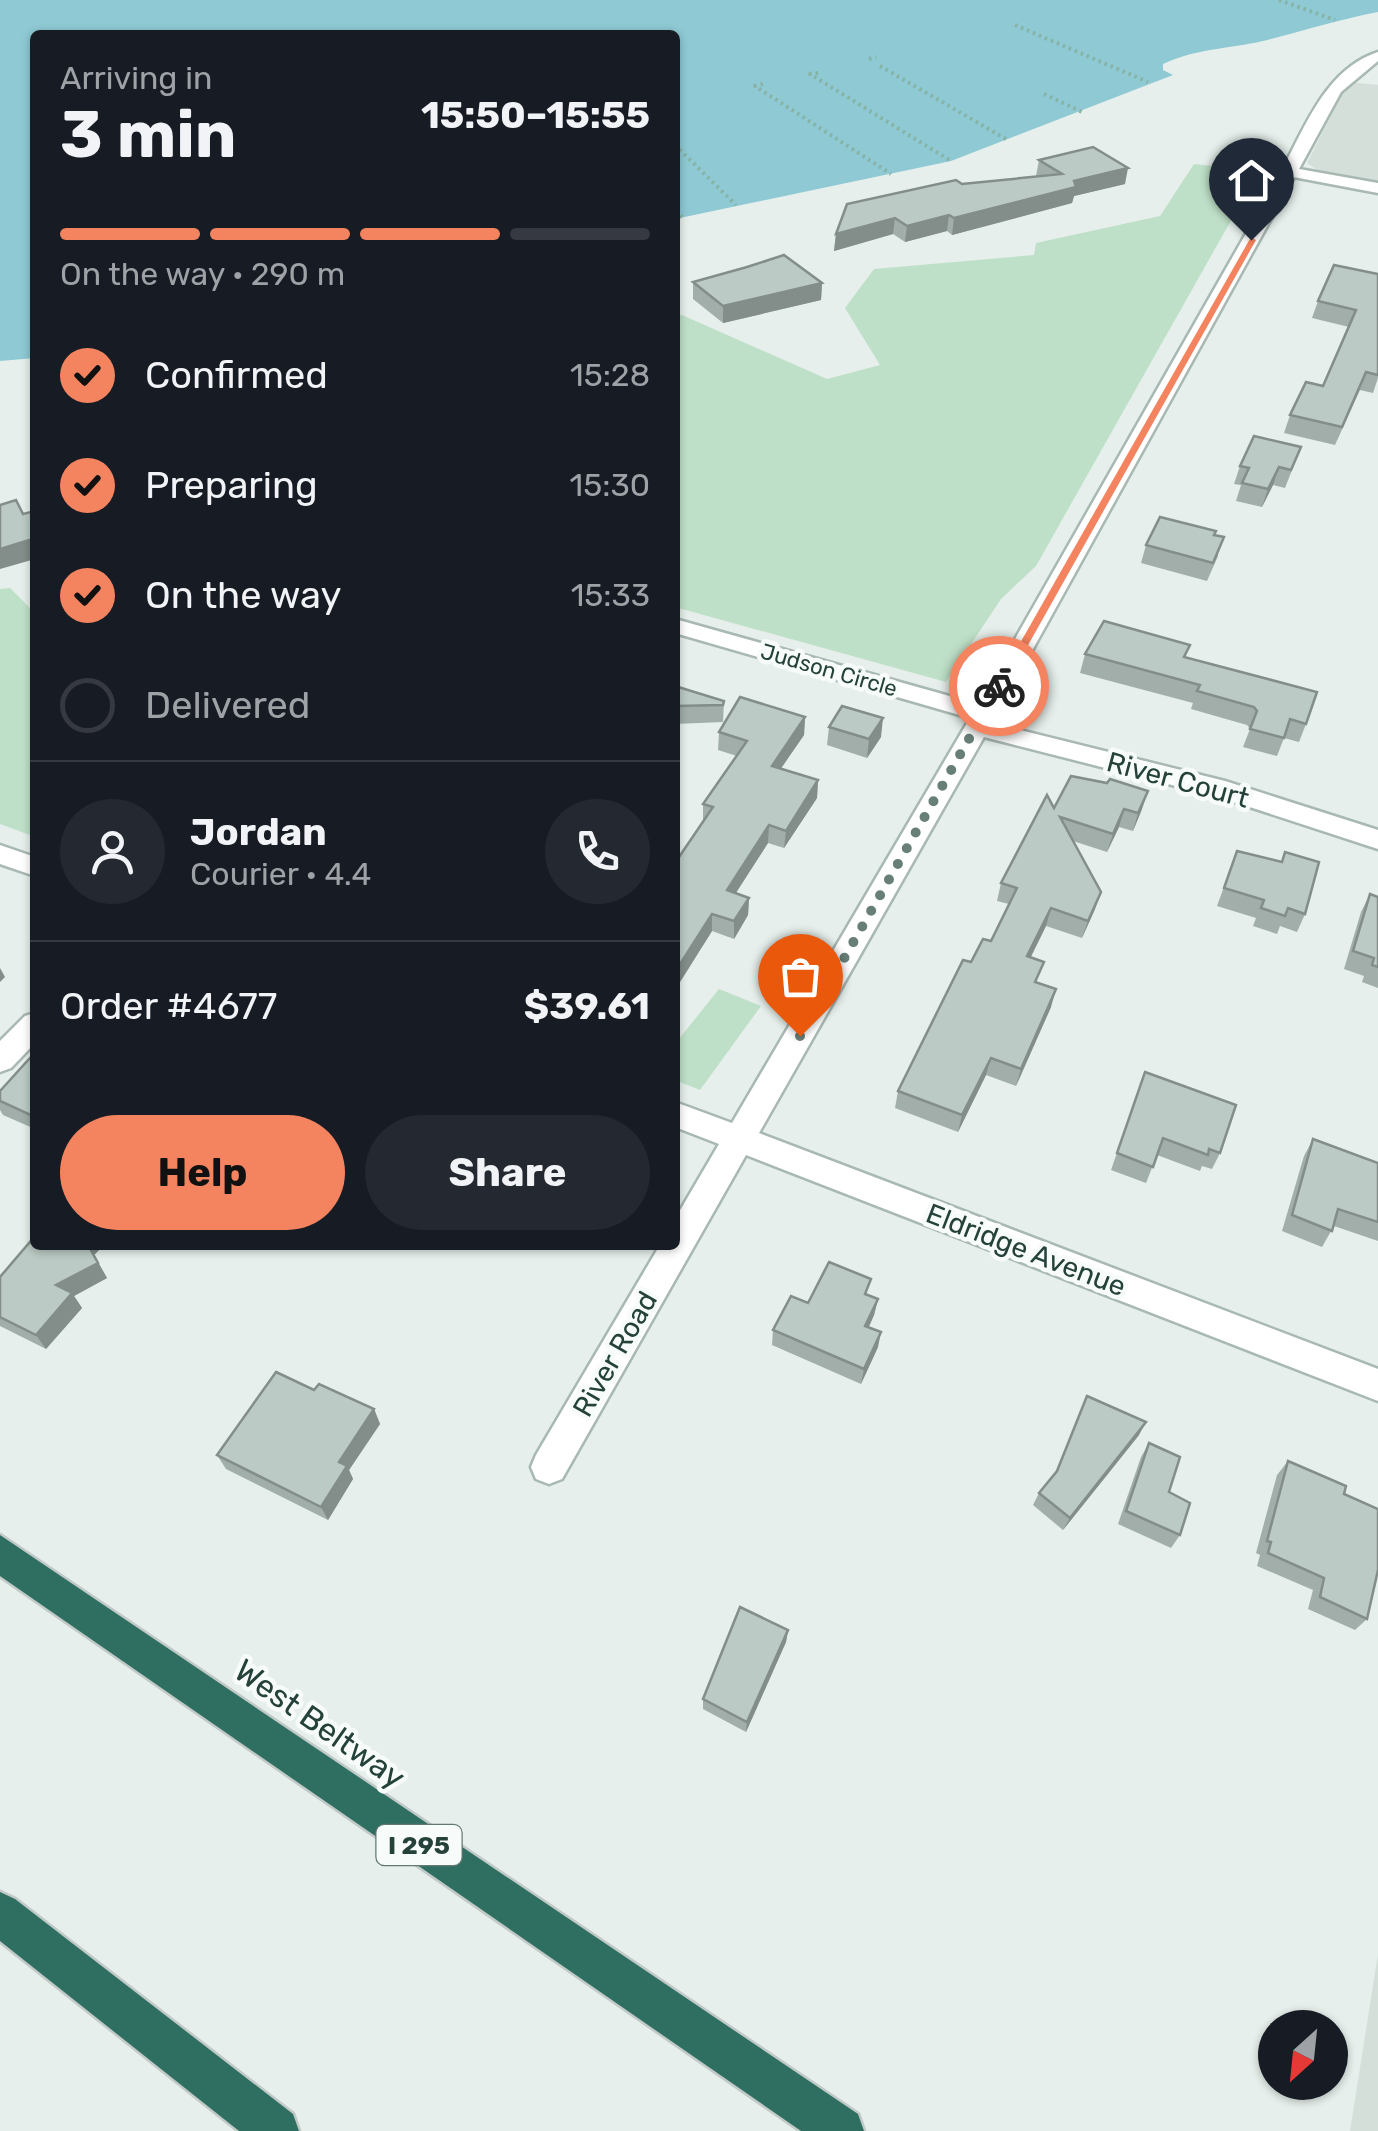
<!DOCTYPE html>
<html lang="en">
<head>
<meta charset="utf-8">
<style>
	body { margin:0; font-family:Rubik,sans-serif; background:#242831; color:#f1f3f6; height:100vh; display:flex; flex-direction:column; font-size:38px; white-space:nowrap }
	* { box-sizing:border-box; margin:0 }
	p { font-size:32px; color:#9ea1a6 }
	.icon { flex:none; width:55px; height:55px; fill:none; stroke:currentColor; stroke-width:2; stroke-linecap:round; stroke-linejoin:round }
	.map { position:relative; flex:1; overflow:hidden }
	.panel { position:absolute; left:30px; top:30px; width:650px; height:1220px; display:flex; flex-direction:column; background:#171b24; border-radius:10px; box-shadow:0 2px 8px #0004 }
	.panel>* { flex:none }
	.needle { width:65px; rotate:207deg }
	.controls { position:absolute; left:1258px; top:2010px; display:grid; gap:20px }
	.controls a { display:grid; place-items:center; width:90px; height:90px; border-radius:50%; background:#171b24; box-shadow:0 2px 8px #0004; font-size:50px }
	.pin { position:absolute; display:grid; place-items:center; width:85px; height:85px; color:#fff; margin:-102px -42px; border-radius:50% 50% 50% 0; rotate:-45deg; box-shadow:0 0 10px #0007 }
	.pin .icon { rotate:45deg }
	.courier { position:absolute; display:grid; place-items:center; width:100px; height:100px; margin:-50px; border:8px solid #f4845f; border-radius:50%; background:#fff; color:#222; box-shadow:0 2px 12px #0007 }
	.summary em { font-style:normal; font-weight:700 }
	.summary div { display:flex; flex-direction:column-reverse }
	.summary { display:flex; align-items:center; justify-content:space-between; height:170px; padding:0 30px }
	h1 { font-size:65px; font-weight:700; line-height:75px }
	.bar { display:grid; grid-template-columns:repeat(4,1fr); gap:15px 10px; align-content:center; height:120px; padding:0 30px }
	.bar i { height:12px; border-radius:8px; background:#363941 }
	.bar .current { background:#f4845f }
	.bar p { grid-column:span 4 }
	.line { display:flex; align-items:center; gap:25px; padding:0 30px; border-top:2px solid #363941 }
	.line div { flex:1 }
	.round { display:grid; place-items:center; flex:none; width:105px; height:105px; border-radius:52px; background:#242831 }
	ol { padding:0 30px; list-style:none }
	li { display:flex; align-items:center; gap:30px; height:110px }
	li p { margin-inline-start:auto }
	li .icon { padding:10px; border-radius:50%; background:#f4845f; color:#111; stroke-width:4 }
	li:last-child { color:#9ea1a6 }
	li i { width:55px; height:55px; border:5px solid #363941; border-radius:50% }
	.cta { display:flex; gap:20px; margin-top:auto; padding:20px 30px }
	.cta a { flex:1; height:115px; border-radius:60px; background:#f4845f; color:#111; font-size:40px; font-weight:700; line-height:115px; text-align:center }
	.cta a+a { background:#242831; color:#f1f3f6 }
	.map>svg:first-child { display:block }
	.built { fill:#d4dfda }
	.green { fill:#bfe0c8 }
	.water { fill:#8ec9d4 }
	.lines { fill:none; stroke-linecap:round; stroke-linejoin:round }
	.minor-casing { stroke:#a8b8b2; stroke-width:5 }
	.tertiary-casing { stroke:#a8b8b2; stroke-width:5 }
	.motorway-casing { stroke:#c2cac8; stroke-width:5 }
	.path { stroke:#86b3a5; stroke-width:4; stroke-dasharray:2.5 4; stroke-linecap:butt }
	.minor { fill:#fff; fill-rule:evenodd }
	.tertiary { fill:#fff; fill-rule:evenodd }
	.motorway { fill:#2f6f62; fill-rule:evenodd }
	.wall { fill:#a1aea9 }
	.shaded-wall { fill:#838d89 }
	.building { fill:#bbcac4; stroke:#838d89; stroke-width:2.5 }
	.route { fill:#f4845f }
	.done { stroke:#687f78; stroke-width:10; stroke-dasharray:0 18 }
	.labels { text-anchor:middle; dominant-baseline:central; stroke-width:9; stroke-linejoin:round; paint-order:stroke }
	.far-street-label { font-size:22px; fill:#24423a; stroke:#f7fbf9 }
	.shield { fill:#f7fbf9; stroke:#637a73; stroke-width:2.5 }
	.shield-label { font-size:25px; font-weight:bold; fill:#24423a }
	.street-label { font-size:28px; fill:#24423a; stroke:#f7fbf9 }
	.near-street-label { font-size:32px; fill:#24423a; stroke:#f7fbf9 }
</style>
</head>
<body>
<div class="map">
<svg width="1378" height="2131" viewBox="0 0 1378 2131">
	<rect width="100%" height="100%" fill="#e6efeb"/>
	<g class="built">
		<path d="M1348 82 1378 85V182L1319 171 1307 163Z"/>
		<path d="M1378 1954V2131H1350Z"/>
	</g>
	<g class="green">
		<path d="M1194 164 1259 171 1036 566 1001 599 946 682 675 607V317L682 315 827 379 880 365 845 308 874 269 1034 255 1036 243 1160 216Z"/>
		<path d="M10 588 35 613V837L0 824V589Z"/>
		<path d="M719 989 761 1006 700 1090 675 1080V1044Z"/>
	</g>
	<path class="water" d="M0 0H1378V12C1341 19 1306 30 1271 39 1235 49 1199 47 1163 64V70L1173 75 951 161 675 219V35H35V358L0 361Z"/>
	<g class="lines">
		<defs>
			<g id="minor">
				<path d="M1289 167 1297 172 992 723 1225 781 1378 830V849L1219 797 984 737 759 1133 1378 1369V1401L746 1155 562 1479 549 1484 536 1479 531 1467 536 1455 660 1245H675V1219L719 1144 675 1127V1102L732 1123 970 718 675 633V619L978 704 1281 172Z"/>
				<path d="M0 845 35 857V876L0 864Z"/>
				<path d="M35 1013V1043L11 1068 0 1072V1041L25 1016Z"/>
			</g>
			<path id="tertiary" d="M1378 52V61L1341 92 1299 169 1378 183V193L1283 175 1281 172C1305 127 1326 69 1378 52Z"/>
			<g id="motorway">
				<path d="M0 1535 858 2114 864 2131H801L0 1576Z"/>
				<path d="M0 1892 15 1899 293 2114 299 2131H239L0 1941Z"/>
			</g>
		</defs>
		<use href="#minor" class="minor-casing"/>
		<use href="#tertiary" class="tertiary-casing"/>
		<use href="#motorway" class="motorway-casing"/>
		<g class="path">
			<path d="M1279 0 1335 20"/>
			<path d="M1015 25 1148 82"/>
			<path d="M869 59 876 57"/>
			<path d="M880 66 1006 139"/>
			<path d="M818 73 810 74 951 161"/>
			<path d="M763 84 755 86 891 174"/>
			<path d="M1044 94 1082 112"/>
			<path d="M675 145 736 205"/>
			<path d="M675 212 682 217"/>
		</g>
		<use href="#minor" class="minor"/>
		<use href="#tertiary" class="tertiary"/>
		<use href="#motorway" class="motorway"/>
	</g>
	<g class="wall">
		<path d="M1039 160 1125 184 1074 196 1072 203 952 235 947 231 905 242 893 234 834 251 836 234 962 184 1036 176Z"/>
		<path d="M1378 274V378L1373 393 1360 390 1335 445 1284 433 1290 415 1323 386 1349 327 1312 318 1318 301Z"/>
		<path d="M693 282 822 283 821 300 723 323 693 299Z"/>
		<path d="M1301 447 1285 488 1273 485 1262 507 1236 501 1241 485 1234 484 1240 466Z"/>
		<path d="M1215 535 1218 556 1207 581 1141 563 1146 545Z"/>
		<path d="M1085 654 1186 657 1306 724 1299 742 1284 738 1277 756 1243 747 1250 729 1247 725 1191 709 1193 703 1080 673Z"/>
		<path d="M675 686 724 701 723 722 675 724Z"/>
		<path d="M805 717 804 735 781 768 818 780 817 798 784 848 768 843 736 893 749 898 748 915 734 939 712 931 675 990V863L703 822V804L737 756 718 750 719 732Z"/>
		<path d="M829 727 881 737 867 758 827 745Z"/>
		<path d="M1054 808 1142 809 1133 831 1119 827 1107 852 1073 841 1095 909 1082 938 1046 926 1031 957 1037 983 1051 1007 1016 1086 986 1075 958 1132 895 1108 898 1091 971 962 991 941 1009 904 997 901 1001 883Z"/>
		<path d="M1237 851 1305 914 1297 932 1280 926 1277 934 1253 926 1256 918 1217 906Z"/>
		<path d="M1370 894 1378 897V988L1362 982 1364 976 1344 969 1361 912Z"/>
		<path d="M35 1060V1129L3 1115 0 1110V1091Z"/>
		<path d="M1145 1072 1220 1153 1212 1169 1202 1166 1200 1171 1157 1155 1146 1183 1111 1170Z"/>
		<path d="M1313 1139 1378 1163V1241L1334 1226 1322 1247 1282 1231 1304 1156Z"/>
		<path d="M35 1245H104L94 1255 107 1278 74 1296 82 1308 46 1349 0 1326V1277Z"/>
		<path d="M868 1296 878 1299 874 1315 869 1327 878 1347 861 1384 772 1345 773 1330 808 1303Z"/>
		<path d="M314 1390 374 1409 380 1424 349 1470 353 1479 328 1520 226 1469 217 1455Z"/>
		<path d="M1087 1396 1139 1435 1063 1530 1033 1505 1039 1493 1055 1474Z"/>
		<path d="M1149 1443 1169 1492 1180 1535 1171 1548 1118 1524 1141 1457Z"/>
		<path d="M1288 1461 1344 1494 1367 1619 1355 1630 1308 1609 1313 1590 1257 1566 1260 1555 1256 1553 1277 1475Z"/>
		<path d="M788 1630 786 1642 746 1732 703 1709V1699Z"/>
	</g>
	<g class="shaded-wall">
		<path d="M1128 168 1125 184 1074 196 1072 203 952 235 954 218 1074 181Z"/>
		<path d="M949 215 947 231 905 242 907 226Z"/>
		<path d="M895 218 893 234 834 251 836 234Z"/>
		<path d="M822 283 821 300 723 323V306Z"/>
		<path d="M1279 467 1273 485 1262 507 1268 489Z"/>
		<path d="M29 540 35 559 0 569V549Z"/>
		<path d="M805 717 804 735 771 783 772 766Z"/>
		<path d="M883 718 881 737 867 758 869 739Z"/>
		<path d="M818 780 817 798 784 848 786 831Z"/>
		<path d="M1148 791 1142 809 1133 831 1138 813Z"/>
		<path d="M1124 809 1119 827 1107 852 1113 834Z"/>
		<path d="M769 825 768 843 726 908 727 890Z"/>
		<path d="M1101 892 1095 909 1082 938 1088 921Z"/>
		<path d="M749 898 748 915 734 939V921Z"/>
		<path d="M1051 908 1046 926 1022 974 1027 956Z"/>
		<path d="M712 914V931L675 990V972Z"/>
		<path d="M0 968 5 977 0 982Z"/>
		<path d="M1056 989 1051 1007 1016 1086 1021 1069Z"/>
		<path d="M991 1058 986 1075 958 1132 962 1115Z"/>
		<path d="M88 1245H104L94 1255 107 1278 74 1296 82 1308 46 1349 36 1335 56 1285Z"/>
		<path d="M878 1299 874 1315 862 1341 865 1326Z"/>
		<path d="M881 1332 878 1347 861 1384 864 1369Z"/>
		<path d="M374 1409 380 1424 349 1470 353 1479 328 1520 321 1507 339 1462Z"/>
		<path d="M1146 1422 1139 1435 1063 1530 1070 1518Z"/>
		<path d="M788 1630 786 1642 746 1732 747 1722Z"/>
	</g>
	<g class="building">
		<path d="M1093 147 1128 168 1074 181 1076 187 954 218 949 215 907 226 895 218 836 234 847 204 956 180 962 184 1062 174 1039 160Z"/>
		<path d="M784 255 822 283 723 306 693 282 747 267Z"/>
		<path d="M1334 265 1378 274V375L1366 372 1342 427 1290 415 1306 382 1323 386 1356 310 1318 301Z"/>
		<path d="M1254 436 1301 447 1291 470 1279 467 1268 489 1242 483 1249 468 1240 466Z"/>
		<path d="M16 500 23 514 35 511V553L29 540 0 549V505Z"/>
		<path d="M1160 517 1216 531 1214 535 1224 537 1213 563 1146 545Z"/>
		<path d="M1104 621 1190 645 1184 657 1317 692 1306 724 1290 719 1284 738 1250 729 1257 711 1254 707 1197 691 1200 685 1085 654Z"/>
		<path d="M675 686 724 701 723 705 675 706Z"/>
		<path d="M740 697 805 717 772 766 818 780 786 831 769 825 727 890 749 898 734 921 712 914 675 972V881L676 878H675V863L713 807 703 804 747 741 719 732Z"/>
		<path d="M842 706 883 718 869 739 829 727Z"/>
		<path d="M1071 776 1107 783 1110 779 1148 791 1138 813 1124 809 1113 834 1060 817 1101 892 1088 921 1051 908 1027 956 1044 962 1035 982 1056 989 1021 1069 991 1058 962 1115 898 1091 963 960 971 962 983 939 991 941 1017 888 1001 883 1047 795 1054 808Z"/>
		<path d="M1237 851 1282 862 1285 852 1319 862 1305 914 1288 908 1285 916 1261 908 1264 900 1224 888Z"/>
		<path d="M1370 894 1378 897V967L1372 965 1374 958 1353 951Z"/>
		<path d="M30 1058 35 1060V1117L0 1101V1091Z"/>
		<path d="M1145 1072 1236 1105 1220 1153 1209 1149 1208 1155 1163 1138 1153 1167 1117 1153Z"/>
		<path d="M1313 1139 1378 1163V1222L1338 1209 1332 1231 1292 1215Z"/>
		<path d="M35 1236V1245H88L98 1263 56 1285 72 1293 36 1335 0 1317V1277Z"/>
		<path d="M829 1262 871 1279 865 1294 878 1299 865 1326 881 1332 864 1369 773 1330 791 1296 808 1303Z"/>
		<path d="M276 1372 314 1390 319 1384 374 1409 339 1462 347 1466 321 1507 217 1455Z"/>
		<path d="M1087 1396 1146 1422 1070 1518 1039 1493 1057 1471Z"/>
		<path d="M1149 1443 1180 1457 1169 1492 1190 1503 1180 1535 1126 1511Z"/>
		<path d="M1288 1461 1346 1486 1344 1494 1378 1509V1570L1367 1619 1320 1597 1324 1578 1268 1553 1271 1542 1267 1541Z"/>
		<path d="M740 1607 788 1630 747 1722 703 1699Z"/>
	</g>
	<path class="route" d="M1251 237 1256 240 1005 686 994 689Z"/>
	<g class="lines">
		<path class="done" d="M800 1036 999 686"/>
	</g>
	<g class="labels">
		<g class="far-street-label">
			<text transform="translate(829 670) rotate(16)">Judson Circle</text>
		</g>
		<rect class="shield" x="376.5" y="1825" width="85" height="40" rx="8"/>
		<g class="shield-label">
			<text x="419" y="1845">I 295</text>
		</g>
		<g class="street-label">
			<text transform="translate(1178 780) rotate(15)">River Court</text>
			<text transform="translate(1026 1250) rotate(21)">Eldridge Avenue</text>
			<text transform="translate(615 1354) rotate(-60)">River Road</text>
		</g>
		<g class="near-street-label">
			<text transform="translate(320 1724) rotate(35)">West Beltway</text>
		</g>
	</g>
</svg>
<div class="controls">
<a><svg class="needle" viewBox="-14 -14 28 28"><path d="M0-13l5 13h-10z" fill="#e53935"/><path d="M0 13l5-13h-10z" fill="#9ea1a6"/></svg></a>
</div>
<div class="pin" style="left:800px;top:1036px;background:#ea580c"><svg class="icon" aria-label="bag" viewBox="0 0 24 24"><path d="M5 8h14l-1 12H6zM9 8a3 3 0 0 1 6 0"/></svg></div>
<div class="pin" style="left:1251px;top:240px;background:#1f2937"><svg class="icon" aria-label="home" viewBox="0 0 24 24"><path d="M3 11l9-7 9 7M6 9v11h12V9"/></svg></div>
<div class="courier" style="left:999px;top:686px"><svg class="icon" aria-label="bike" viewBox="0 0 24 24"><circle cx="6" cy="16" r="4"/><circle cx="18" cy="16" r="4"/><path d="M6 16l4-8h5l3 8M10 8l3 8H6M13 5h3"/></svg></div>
<section class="panel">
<div class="summary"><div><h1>3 min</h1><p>Arriving in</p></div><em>15:50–15:55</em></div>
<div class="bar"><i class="current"></i><i class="current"></i><i class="current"></i><i></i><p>On the way · 290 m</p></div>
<ol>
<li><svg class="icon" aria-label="check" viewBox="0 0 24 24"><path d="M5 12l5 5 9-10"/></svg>Confirmed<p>15:28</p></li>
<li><svg class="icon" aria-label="check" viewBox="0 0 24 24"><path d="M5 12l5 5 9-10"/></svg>Preparing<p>15:30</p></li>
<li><svg class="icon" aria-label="check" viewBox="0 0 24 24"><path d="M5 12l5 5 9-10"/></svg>On the way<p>15:33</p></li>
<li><i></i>Delivered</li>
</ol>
<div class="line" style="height:180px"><a class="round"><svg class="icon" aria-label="person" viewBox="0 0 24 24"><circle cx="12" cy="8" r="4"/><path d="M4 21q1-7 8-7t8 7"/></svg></a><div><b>Jordan</b><p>Courier · 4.4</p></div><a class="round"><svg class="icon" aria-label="phone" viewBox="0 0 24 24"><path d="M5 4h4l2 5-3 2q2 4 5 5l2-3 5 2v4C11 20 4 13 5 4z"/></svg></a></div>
<div class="line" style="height:130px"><div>Order #4677</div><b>$39.61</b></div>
<div class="cta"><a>Help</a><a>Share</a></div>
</section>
</div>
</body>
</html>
